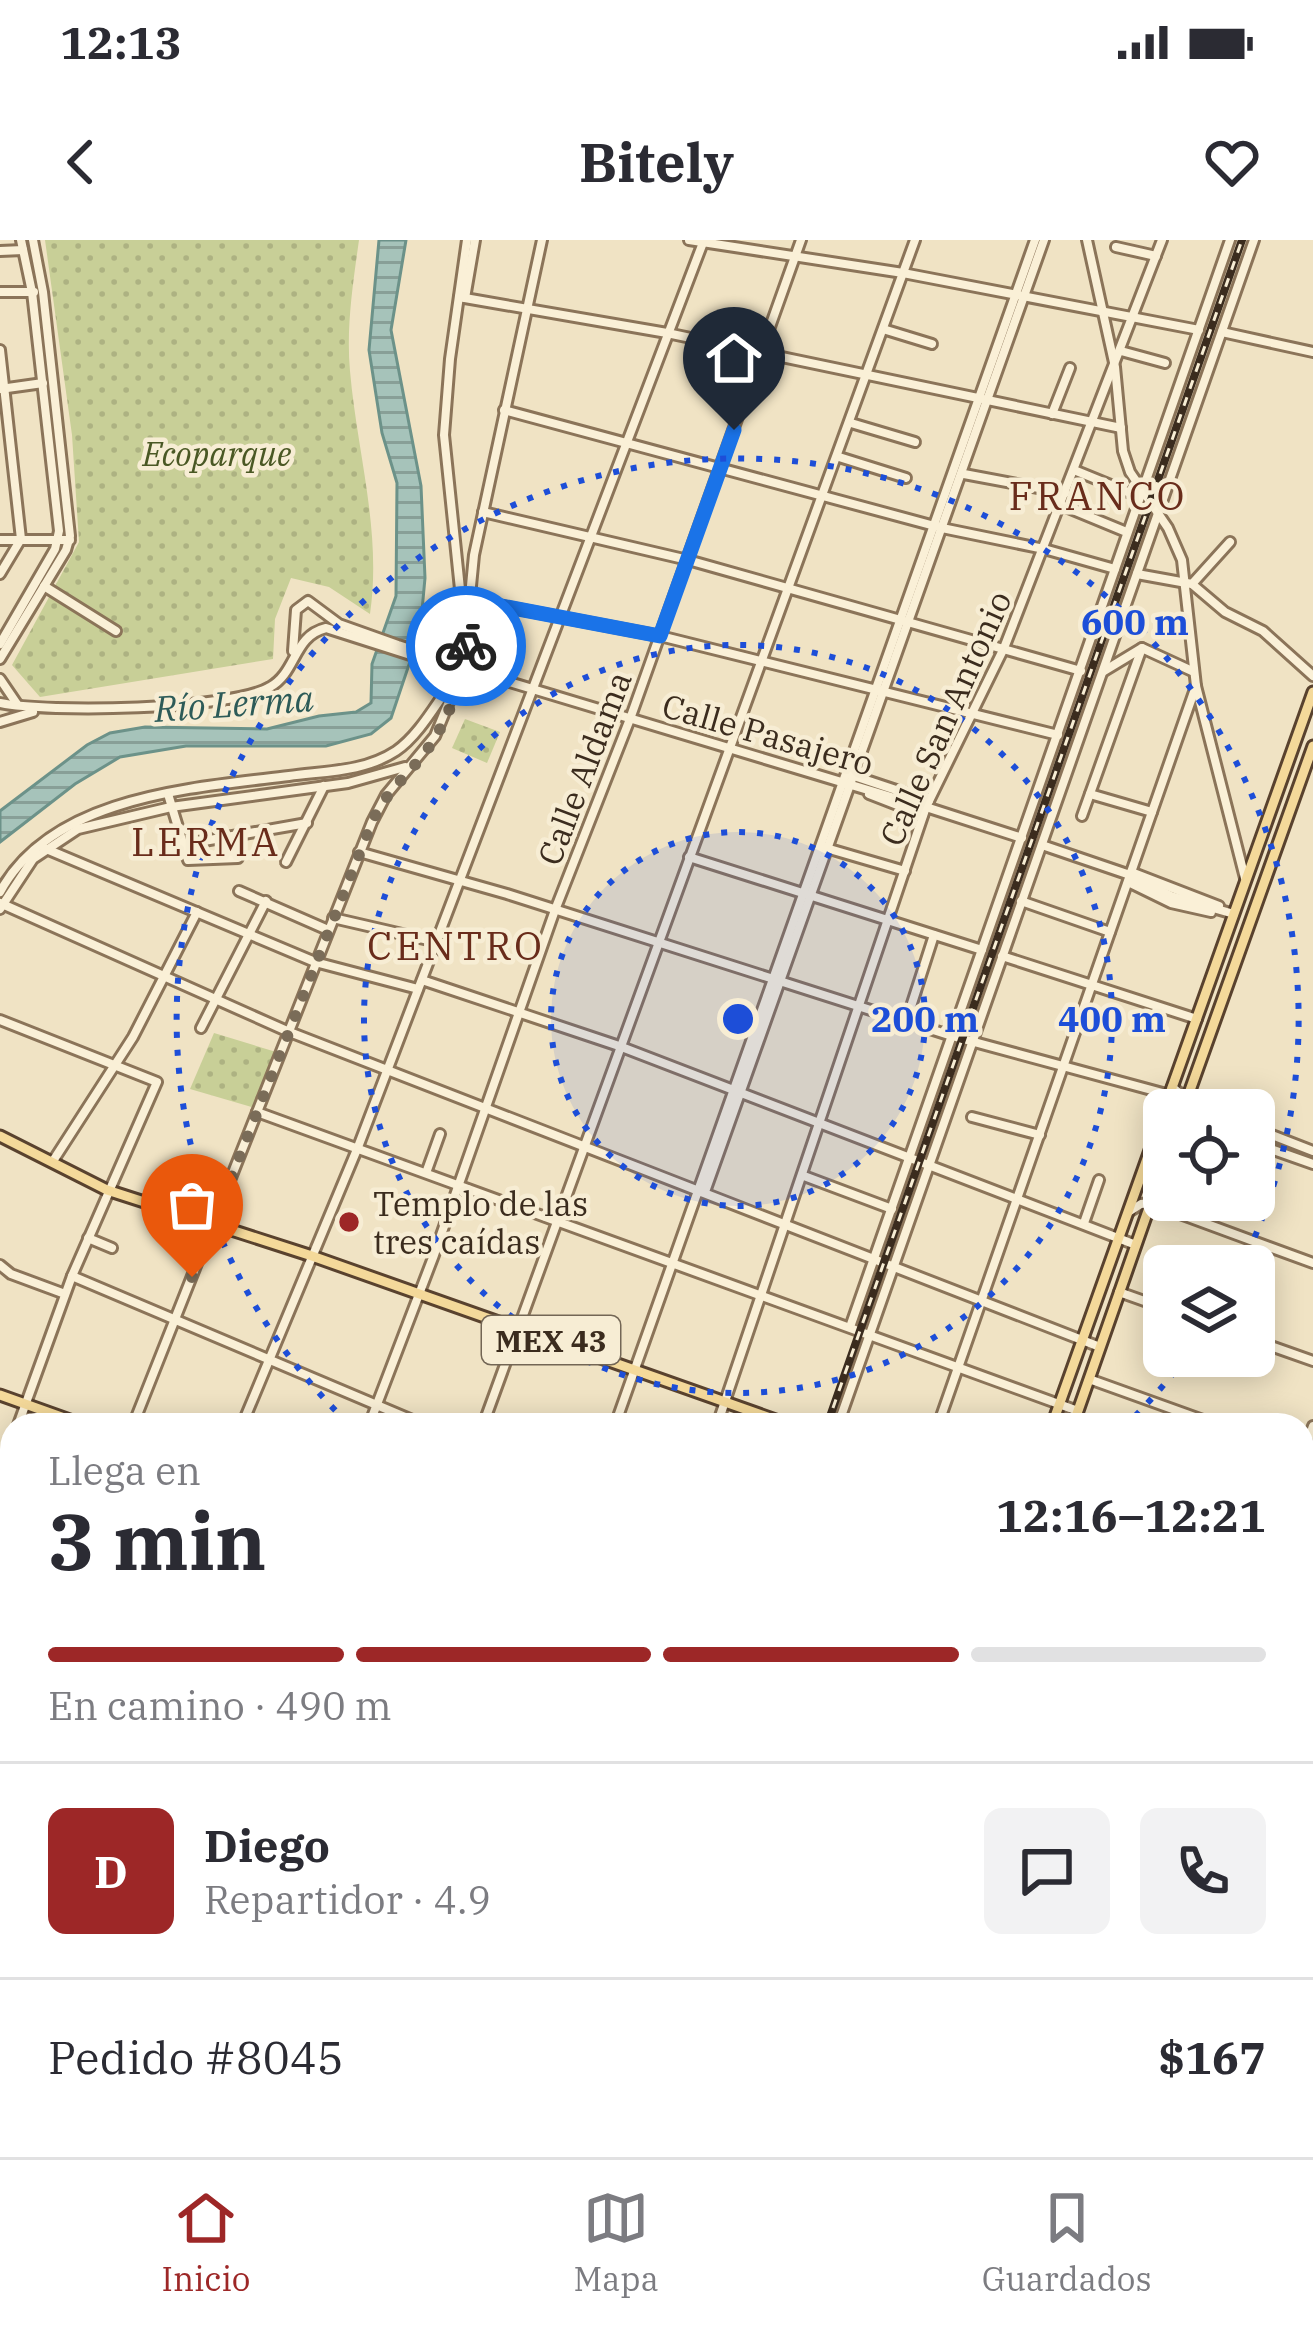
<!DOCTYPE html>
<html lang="es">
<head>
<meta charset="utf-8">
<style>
	body { margin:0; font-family:"IBM Plex Serif",serif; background:#f2f2f3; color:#2b2b33; height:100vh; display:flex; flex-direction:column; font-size:45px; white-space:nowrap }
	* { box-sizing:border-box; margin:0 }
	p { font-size:39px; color:#7c7c81 }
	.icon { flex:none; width:66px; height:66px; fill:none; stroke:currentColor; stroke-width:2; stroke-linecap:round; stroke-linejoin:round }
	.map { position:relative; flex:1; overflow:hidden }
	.details { position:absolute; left:0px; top:1173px; width:1314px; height:744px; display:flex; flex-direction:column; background:#fff; border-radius:36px 36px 0 0; box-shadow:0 6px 30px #0003 }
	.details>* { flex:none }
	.buttons { position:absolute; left:1143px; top:849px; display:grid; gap:24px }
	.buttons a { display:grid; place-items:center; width:132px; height:132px; border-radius:18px; background:#fff; box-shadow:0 6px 30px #0003; font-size:60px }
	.pin { position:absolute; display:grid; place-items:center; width:102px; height:102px; color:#fff; margin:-123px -51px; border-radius:50% 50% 50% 0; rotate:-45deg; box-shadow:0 0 12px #0007 }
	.pin .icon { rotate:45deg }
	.courier { position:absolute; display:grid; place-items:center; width:120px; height:120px; margin:-60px; border:9px solid #1a73e8; border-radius:50%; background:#fff; color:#222; box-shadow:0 3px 15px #0007 }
	.overview em { font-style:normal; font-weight:700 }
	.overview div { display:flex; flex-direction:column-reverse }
	.overview { display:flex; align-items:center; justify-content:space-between; height:204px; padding:0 48px }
	h1 { font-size:78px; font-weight:700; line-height:90px }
	.bar { display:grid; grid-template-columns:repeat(4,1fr); gap:18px 12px; align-content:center; height:144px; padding:0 48px }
	.bar i { height:15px; border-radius:9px; background:#e1e1e2 }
	.bar .selected { background:#9d2727 }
	.bar p { grid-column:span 4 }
	.line { display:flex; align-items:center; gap:30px; padding:0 48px; border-top:3px solid #e1e1e2 }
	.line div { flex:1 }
	.round { display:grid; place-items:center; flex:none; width:126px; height:126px; border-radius:18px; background:#f2f2f3 }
	.status { display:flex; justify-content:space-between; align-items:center; height:84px; padding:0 60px; background:#fff; direction:ltr }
	.status svg { height:33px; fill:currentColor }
	header { display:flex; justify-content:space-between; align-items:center; height:156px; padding:0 48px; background:#fff; font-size:54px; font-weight:700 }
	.tab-bar { display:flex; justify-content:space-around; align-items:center; height:168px; border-top:3px solid #e1e1e2; background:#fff; font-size:33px; color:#7c7c81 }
	.tab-bar a { display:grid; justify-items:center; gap:6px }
	.tab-bar .selected { color:#9d2727 }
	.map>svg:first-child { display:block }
	.grass { fill:#c8cf97 }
	.park { fill:url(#park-dots) }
	.water { fill:url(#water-rules); stroke:#6c9289; stroke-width:3 }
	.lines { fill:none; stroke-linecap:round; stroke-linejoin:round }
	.minor-tunnel { stroke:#ccbea3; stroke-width:8; stroke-dasharray:8 4; stroke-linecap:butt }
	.minor-casing { stroke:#8b7459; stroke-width:14 }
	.major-casing { stroke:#59422e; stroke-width:15 }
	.minor { stroke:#faf0d7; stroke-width:8 }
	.major { stroke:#f4d99a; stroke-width:9 }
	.rail-casing { stroke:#3b2c1e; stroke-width:8 }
	.rail { stroke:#f7edd4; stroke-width:3; stroke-dasharray:9; stroke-linecap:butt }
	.done { stroke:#7a6c58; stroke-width:12; stroke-dasharray:0 21.6 }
	.route { stroke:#1a73e8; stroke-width:15 }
	.ring { fill:none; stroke:#1d4ed8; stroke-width:6; stroke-dasharray:6 12 }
	.poi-dot { fill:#9d2727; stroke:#f7edd4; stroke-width:4.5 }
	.labels { text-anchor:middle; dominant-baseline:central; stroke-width:9; stroke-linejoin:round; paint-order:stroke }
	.shield { fill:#f7edd4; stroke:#736655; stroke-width:3 }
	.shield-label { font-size:30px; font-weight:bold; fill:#3b2c1e }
	.park-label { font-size:33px; font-style:italic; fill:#4a5824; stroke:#f7edd4 }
	.street-label { font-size:33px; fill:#3b2c1e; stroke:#f7edd4 }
	.poi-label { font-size:33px; fill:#3b2c1e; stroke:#f7edd4; text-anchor:start }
	.water-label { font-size:36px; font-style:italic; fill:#2d5b58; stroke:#f7edd4 }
	.quarter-label { font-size:39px; letter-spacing:3px; fill:#692c1b; stroke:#f7edd4 }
	.centre { fill:#1d4ed8; stroke:#f7edd4; stroke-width:6 }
	.ring-label { font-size:36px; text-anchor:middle; font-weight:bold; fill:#1d4ed8; stroke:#f7edd4; stroke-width:9; stroke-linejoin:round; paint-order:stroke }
</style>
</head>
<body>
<div class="status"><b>12:13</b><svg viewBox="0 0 49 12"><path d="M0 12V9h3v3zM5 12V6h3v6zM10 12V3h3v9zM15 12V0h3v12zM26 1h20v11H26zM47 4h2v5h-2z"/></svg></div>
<header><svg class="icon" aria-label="back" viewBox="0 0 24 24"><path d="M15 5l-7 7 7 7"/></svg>Bitely<svg class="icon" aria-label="heart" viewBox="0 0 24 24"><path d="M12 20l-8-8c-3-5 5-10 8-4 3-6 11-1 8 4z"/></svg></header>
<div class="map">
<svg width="1313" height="1917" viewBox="0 0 1313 1917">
	<defs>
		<pattern id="park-dots" width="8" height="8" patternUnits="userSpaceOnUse" patternTransform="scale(3)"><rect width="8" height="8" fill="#c8cf97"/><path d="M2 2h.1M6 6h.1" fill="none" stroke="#adb282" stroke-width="1.8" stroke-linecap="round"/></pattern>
		<pattern id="water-rules" width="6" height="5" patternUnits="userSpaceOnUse" patternTransform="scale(3)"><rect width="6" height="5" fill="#a6c3ba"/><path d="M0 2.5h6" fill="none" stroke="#889f97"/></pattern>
	</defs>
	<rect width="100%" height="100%" fill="#f0e3c4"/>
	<path class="grass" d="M1302 1423 1313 1428V1482L1302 1512Z"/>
	<g class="park">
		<path d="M45 0H359C353 43 346 88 350 131 357 212 382 292 370 374L329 347 291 338 275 379 273 419 40 457 12 425 79 302 72 195Z"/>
		<path d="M465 479 500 492 487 523 452 508Z"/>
		<path d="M214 793 276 812 255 868 190 849Z"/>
	</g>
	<path class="water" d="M379 0H406L391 90 421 246 425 338 420 392 391 478 371 494 326 506H186L120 517 75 544 0 602V571L87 505 110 493 145 487 267 489 319 476 356 472 371 463 372 424 396 356 397 243 382 193 369 110Z"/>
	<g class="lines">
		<path class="minor-tunnel" d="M1014 598 1045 609"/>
		<defs>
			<g id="minor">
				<path d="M689 0 903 33 1199 90"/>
				<path d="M1087 0 1115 127 1123 211 1130 232 1168 288 1182 320 1196 446 1245 638"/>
				<path d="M1116 7 1156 16"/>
				<path d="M0 11 23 10"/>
				<path d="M0 52H34"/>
				<path d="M459 57 667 93 1121 188"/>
				<path d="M465 58 475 0"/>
				<path d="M883 89 932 104"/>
				<path d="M1222 92 1313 112"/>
				<path d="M0 110 21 299 0 334"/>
				<path d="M1121 111 1165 123"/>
				<path d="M0 149 43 143"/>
				<path d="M504 170 942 288 1044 309 1115 329"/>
				<path d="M1052 174 1070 128"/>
				<path d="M851 183 915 202"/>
				<path d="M839 217 906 238"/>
				<path d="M1074 230 1140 257"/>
				<path d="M964 234 1065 253"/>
				<path d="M1061 265 1124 291"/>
				<path d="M483 272 688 320 1081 431"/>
				<path d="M0 300H70"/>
				<path d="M1137 334 1192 344 1225 372 1263 391 1313 436"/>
				<path d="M1192 344 1230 302"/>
				<path d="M44 346 116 391"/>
				<path d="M460 349 444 195 450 119 467 0"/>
				<path d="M470 360 660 396 1058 495"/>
				<path d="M0 404 55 309 59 291 32 52 21 0"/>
				<path d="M293 411 296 370 308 361 339 384 398 405 423 413 452 410 462 420"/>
				<path d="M0 419 66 310 70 296 43 52 33 0"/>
				<path d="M463 428 921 566"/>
				<path d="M1104 431 1142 408 1192 431"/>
				<path d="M0 439 17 464"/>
				<path d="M0 463C46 473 232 470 270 447 297 432 293 396 326 388L423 419 440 437 462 429"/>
				<path d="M0 482 33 472"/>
				<path d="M851 535 929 561"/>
				<path d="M168 554 188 620 238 618"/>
				<path d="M869 554 923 575"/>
				<path d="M1090 554 1152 572"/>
				<path d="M926 567 1022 598"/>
				<path d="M1082 576 1142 408"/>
				<path d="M181 605 307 583"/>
				<path d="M1042 605 1130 635"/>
				<path d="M44 608 315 722 418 749"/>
				<path d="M826 608 905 631"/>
				<path d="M359 612 507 654 952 796 1170 855 1181 870"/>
				<path d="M689 617 982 710"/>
				<path d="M286 622 324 546"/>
				<path d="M1131 632 1219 666"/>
				<path d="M1132 638 1171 656 1234 674"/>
				<path d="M1128 642 1171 663 1211 672"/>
				<path d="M239 651 328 690"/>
				<path d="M0 652C52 556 192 548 289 536 325 531 364 532 396 511 415 498 430 474 443 455L440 425 448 409"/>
				<path d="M1021 661 1110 692"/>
				<path d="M0 663 287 791 1100 1107"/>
				<path d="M0 669 33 619 78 589 171 567 348 543 405 527"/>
				<path d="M333 678 437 702"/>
				<path d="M1002 716 1197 779"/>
				<path d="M422 740 619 806 1136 1005"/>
				<path d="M0 780 157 842 72 1036 18 1185"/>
				<path d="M906 782 934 695"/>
				<path d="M201 788 266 661"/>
				<path d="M1172 847 1193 864 1207 870"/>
				<path d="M257 872 1078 1171"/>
				<path d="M972 877 1040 895"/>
				<path d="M1254 888 1313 911"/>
				<path d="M1254 903 1313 924"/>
				<path d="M53 921 133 797 197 672"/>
				<path d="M426 933 440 894"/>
				<path d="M804 936 892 969"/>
				<path d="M701 952 706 949 1044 0"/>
				<path d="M1130 971 1141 964 1150 963 1313 1023"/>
				<path d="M1084 983 1099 940"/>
				<path d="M88 998 112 1008"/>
				<path d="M0 1025 11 1034 65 1054"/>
				<path d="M72 1036 424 1185"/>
				<path d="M1119 1052 1164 1068"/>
				<path d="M850 1087 1230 0"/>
				<path d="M1254 1100 1313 1121"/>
				<path d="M1089 1139 1217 1185"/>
				<path d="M941 1178 961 1185"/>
				<path d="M133 1185 372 582 386 555 435 496 463 428 474 315 542 0"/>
				<path d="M242 1185 358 907 704 0"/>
				<path d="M369 1185 434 1015 555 670 630 479 801 0"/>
				<path d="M483 1185 915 0"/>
				<path d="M615 1185 1035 0"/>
				<path d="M717 1185 926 567 1004 408 1162 0"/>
				<path d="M838 1185 1254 0"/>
				<path d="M938 1185 1196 446"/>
				<path d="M1302 1217 1313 1186"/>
				<path d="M0 1231 12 1200"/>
				<path d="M0 1248 12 1252"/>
				<path d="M1302 1315 1313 1319"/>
				<path d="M0 1359 12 1363"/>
				<path d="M1302 1414 1313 1417"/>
				<path d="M0 1469 12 1473"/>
				<path d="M0 1526 12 1496"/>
				<path d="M0 1579 12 1583"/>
				<path d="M0 1688 12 1692"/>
				<path d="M1302 1721 1313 1725"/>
				<path d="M0 1790 12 1767"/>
				<path d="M1302 1808 1313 1812"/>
				<path d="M0 1817 8 1795 7 1779"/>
				<path d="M1302 1829 1313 1833"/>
				<path d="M1302 1886 1313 1855"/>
				<path d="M72 1905 91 1911"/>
				<path d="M315 1905 325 1917"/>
				<path d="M629 1905 664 1917"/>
				<path d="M960 1905 994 1917"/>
				<path d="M980 1905 1014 1917"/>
				<path d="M1241 1905 1276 1917"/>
				<path d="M1267 1905 1301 1917"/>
				<path d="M89 1917 94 1905"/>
				<path d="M165 1917 169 1905"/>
				<path d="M233 1917 237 1905"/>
				<path d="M410 1917 420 1905"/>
				<path d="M460 1917 464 1905"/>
				<path d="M556 1917 560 1905"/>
				<path d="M578 1917 582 1905"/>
				<path d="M609 1917 614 1905"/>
				<path d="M684 1917 688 1905"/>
				<path d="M820 1917 824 1905"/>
				<path d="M1052 1917 1056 1905"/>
				<path d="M1060 1917 1065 1905"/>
				<path d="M1301 1917 1313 1884"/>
			</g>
			<g id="major">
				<path d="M1164 870 1313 452"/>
				<path d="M1183 870 1313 506"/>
				<path d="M0 896 107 950 312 1016 790 1185"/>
				<path d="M0 1155 84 1185"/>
				<path d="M1052 1185 1164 871"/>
				<path d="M1073 1185 1164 925"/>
				<path d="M1302 1615 1313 1619"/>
				<path d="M1302 1627 1313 1631"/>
				<path d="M795 1917 799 1905"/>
			</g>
		</defs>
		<use href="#minor" class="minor-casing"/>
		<use href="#major" class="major-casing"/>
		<use href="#minor" class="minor"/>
		<use href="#major" class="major"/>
		<defs>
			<g id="rail">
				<path d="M827 1185 1242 0"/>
				<path d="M567 1917 572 1905"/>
			</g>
		</defs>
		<use href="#rail" class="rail-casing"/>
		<use href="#rail" class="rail"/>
	</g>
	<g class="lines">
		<path class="done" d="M192 1037 372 582C385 553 405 538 424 514 446 485 463 442 466 406"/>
		<path class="route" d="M466 406 470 360 660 396 734 190"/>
	</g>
	<circle cx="738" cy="779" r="187" fill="#1d4ed8" fill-opacity=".12"/>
	<g class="ring">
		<circle cx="738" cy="779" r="187"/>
		<circle cx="738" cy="779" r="374"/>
		<path d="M1186 1117A561 561 0 0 1 1128 1183M348 1183A561 561 0 1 1 1242 1025"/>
	</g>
	<circle class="poi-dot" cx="349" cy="982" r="12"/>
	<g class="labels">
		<rect class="shield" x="482" y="1076" width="138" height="48" rx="9"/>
		<g class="shield-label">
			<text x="551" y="1100">MEX 43</text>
		</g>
		<g class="park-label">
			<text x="217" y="213">Ecoparque</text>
		</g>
		<g class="street-label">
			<text transform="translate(945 478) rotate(-66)">Calle San Antonio</text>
			<text transform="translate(768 494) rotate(16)">Calle Pasajero</text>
			<text transform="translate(584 528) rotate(-69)">Calle Aldama</text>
		</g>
		<g class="poi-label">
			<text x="373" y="963">Templo de las<tspan x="373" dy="38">tres caídas</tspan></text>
		</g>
		<g class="water-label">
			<text transform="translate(234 463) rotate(-4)">Río Lerma</text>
		</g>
		<g class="quarter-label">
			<text x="1098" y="255">FRANCO</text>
			<text x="206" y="601">LERMA</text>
			<text x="456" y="705">CENTRO</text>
		</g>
	</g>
	<circle cx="738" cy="779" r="18" class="centre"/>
	<g class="ring-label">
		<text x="1135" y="395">600 m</text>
		<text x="925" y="792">200 m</text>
		<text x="1112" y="792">400 m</text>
	</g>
</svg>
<div class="buttons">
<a><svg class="icon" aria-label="locate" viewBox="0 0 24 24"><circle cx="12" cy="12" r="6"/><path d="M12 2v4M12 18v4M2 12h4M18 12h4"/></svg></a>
<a><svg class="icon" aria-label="layers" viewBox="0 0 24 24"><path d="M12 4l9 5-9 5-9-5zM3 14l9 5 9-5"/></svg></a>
</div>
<div class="pin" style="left:192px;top:1037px;background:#ea580c"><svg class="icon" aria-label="bag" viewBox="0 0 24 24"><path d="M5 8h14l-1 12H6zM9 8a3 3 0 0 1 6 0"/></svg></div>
<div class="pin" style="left:734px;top:190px;background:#1f2937"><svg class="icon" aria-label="home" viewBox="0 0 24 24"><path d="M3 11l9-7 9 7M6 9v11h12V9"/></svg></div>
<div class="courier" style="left:466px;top:406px"><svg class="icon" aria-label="bike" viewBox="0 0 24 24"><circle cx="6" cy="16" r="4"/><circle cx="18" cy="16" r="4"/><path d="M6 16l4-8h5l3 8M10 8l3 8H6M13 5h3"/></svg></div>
<section class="details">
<div class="overview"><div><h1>3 min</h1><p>Llega en</p></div><em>12:16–12:21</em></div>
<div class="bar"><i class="selected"></i><i class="selected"></i><i class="selected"></i><i></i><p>En camino · 490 m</p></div>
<div class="line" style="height:216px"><b class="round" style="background:#9d2727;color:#fff">D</b><div><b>Diego</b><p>Repartidor · 4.9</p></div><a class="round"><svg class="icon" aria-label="chat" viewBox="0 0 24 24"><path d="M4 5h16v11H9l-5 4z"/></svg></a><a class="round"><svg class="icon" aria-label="phone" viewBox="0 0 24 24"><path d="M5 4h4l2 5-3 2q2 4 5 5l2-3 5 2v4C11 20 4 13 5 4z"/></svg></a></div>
<div class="line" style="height:156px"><div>Pedido #8045</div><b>$167</b></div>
</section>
</div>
<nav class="tab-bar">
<a class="selected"><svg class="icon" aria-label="home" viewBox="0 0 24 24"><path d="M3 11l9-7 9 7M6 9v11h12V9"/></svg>Inicio</a>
<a><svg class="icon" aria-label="map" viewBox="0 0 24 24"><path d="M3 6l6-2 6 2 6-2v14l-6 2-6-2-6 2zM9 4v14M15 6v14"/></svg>Mapa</a>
<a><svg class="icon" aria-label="saved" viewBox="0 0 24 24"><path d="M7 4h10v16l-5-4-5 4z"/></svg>Guardados</a>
</nav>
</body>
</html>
